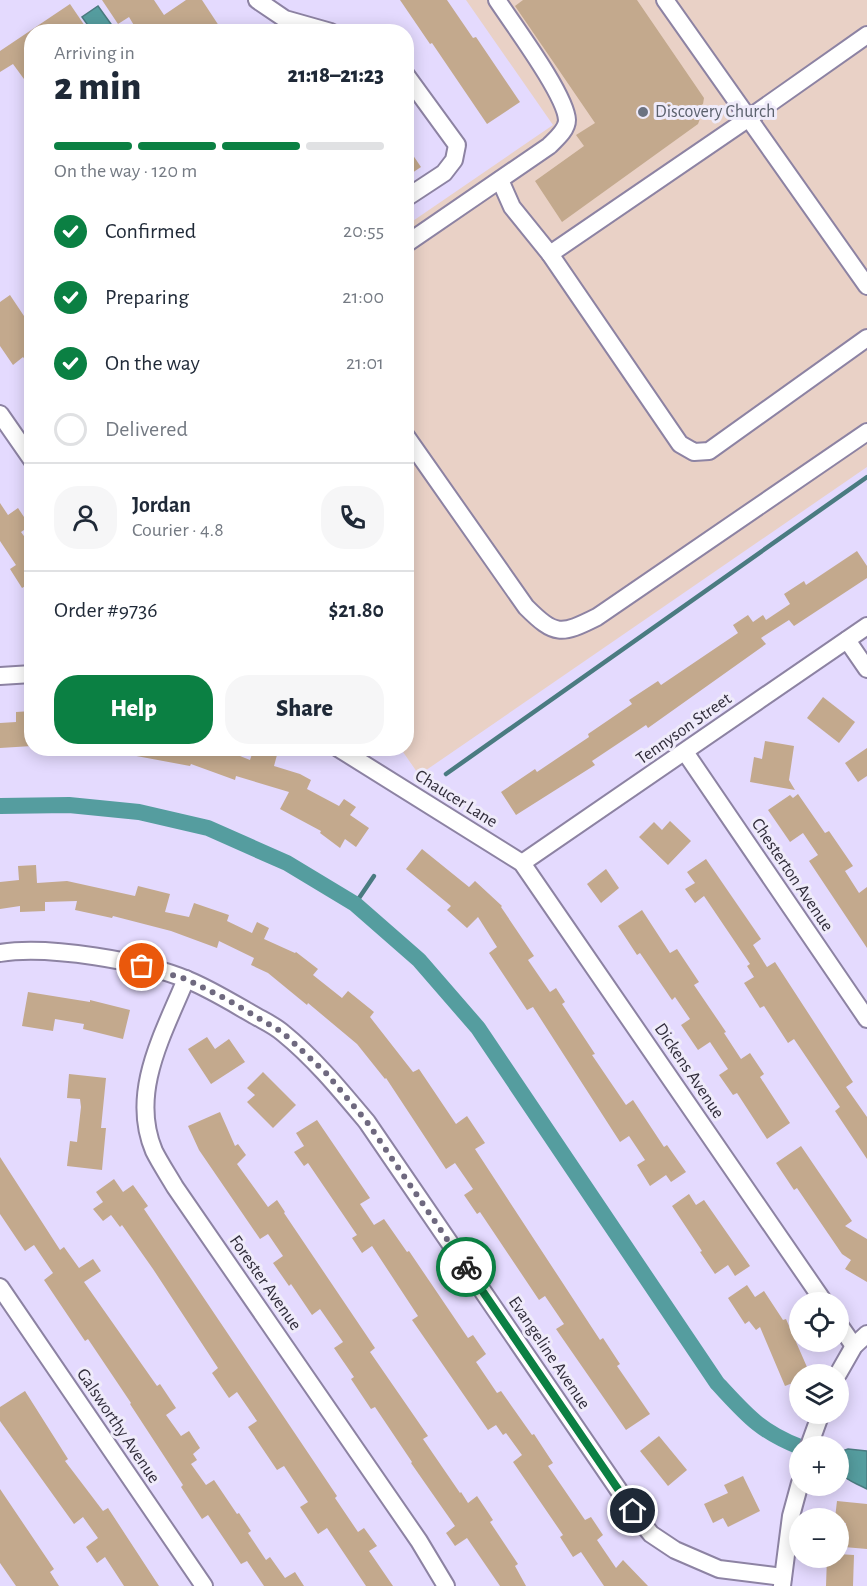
<!DOCTYPE html>
<html lang="en">
<head>
<meta charset="utf-8">
<style>
	body { margin:0; font-family:"Alegreya Sans",sans-serif; background:#f6f6f7; color:#1f2937; height:100vh; display:flex; flex-direction:column; font-size:22px; white-space:nowrap }
	* { box-sizing:border-box; margin:0 }
	p { font-size:20px; color:#747a83 }
	.icon { flex:none; width:33px; height:33px; fill:none; stroke:currentColor; stroke-width:2; stroke-linecap:round; stroke-linejoin:round }
	.map { position:relative; flex:1; overflow:hidden }
	.drawer { position:absolute; left:24px; top:24px; width:390px; height:732px; display:flex; flex-direction:column; background:#fff; border-radius:24px; box-shadow:0 3px 15px #0003 }
	.drawer>* { flex:none }
	.controls { position:absolute; left:789px; top:1292px; display:grid; gap:12px }
	.controls a { display:grid; place-items:center; width:60px; height:60px; border-radius:50%; background:#fff; box-shadow:0 3px 15px #0003; font-size:30px }
	.pin { position:absolute; display:grid; place-items:center; width:51px; height:51px; color:#fff; margin:-26px; border:3px solid #fff; border-radius:50%; box-shadow:0 2px 6px #0007 }
	.courier { position:absolute; display:grid; place-items:center; width:60px; height:60px; margin:-30px; border:4px solid #0b8043; border-radius:50%; background:#fff; color:#222; box-shadow:0 2px 8px #0007 }
	.summary em { font-style:normal; font-weight:800 }
	.summary div { display:flex; flex-direction:column-reverse }
	.summary { display:flex; align-items:center; justify-content:space-between; height:102px; padding:0 30px }
	h1 { font-size:39px; font-weight:800; line-height:45px }
	.bar { display:grid; grid-template-columns:repeat(4,1fr); gap:9px 6px; align-content:center; height:72px; padding:0 30px }
	.bar i { height:8px; border-radius:4px; background:#e0e1e3 }
	.bar .active { background:#0b8043 }
	.bar p { grid-column:span 4 }
	.line { display:flex; align-items:center; gap:15px; padding:0 30px; border-top:2px solid #e0e1e3 }
	.line div { flex:1 }
	.round { display:grid; place-items:center; flex:none; width:63px; height:63px; border-radius:24px; background:#f6f6f7 }
	ol { padding:0 30px; list-style:none }
	li { display:flex; align-items:center; gap:18px; height:66px }
	li p { margin-inline-start:auto }
	li .icon { padding:6px; border-radius:50%; background:#0b8043; color:#fff; stroke-width:4 }
	li:last-child { color:#747a83 }
	li i { width:33px; height:33px; border:3px solid #e0e1e3; border-radius:50% }
	.action { display:flex; gap:12px; margin-top:auto; padding:12px 30px }
	.action a { flex:1; height:69px; border-radius:24px; background:#0b8043; color:#fff; font-size:24px; font-weight:800; line-height:69px; text-align:center }
	.action a+a { background:#f6f6f7; color:#1f2937 }
	.map>svg:first-child { display:block }
	.commercial { fill:#e9d1c6 }
	.water { fill:#559d9f; stroke:#4a7b81; stroke-width:1.5 }
	.lines { fill:none; stroke-linecap:round; stroke-linejoin:round }
	.stream { stroke:#4a7b81; stroke-width:4.5 }
	.canal { stroke:#559d9f; stroke-width:16 }
	.building { fill:#c3a98d }
	.minor-casing { stroke:#8d83a3; stroke-width:20 }
	.minor { stroke:#fff; stroke-width:16 }
	.done { stroke:#6f697f; stroke-width:6; stroke-dasharray:0 10.8 }
	.route { stroke:#0b8043; stroke-width:8 }
	.worship-dot { fill:#6b7280; stroke:#efebfa; stroke-width:2 }
	.labels { text-anchor:middle; dominant-baseline:central; stroke-width:6; stroke-linejoin:round; paint-order:stroke }
	.worship-label { font-size:18px; fill:#5b616d; stroke:#efebfa; text-anchor:start }
	.street-label { font-size:18px; fill:#302c3a; stroke:#efebfa }
</style>
</head>
<body>
<div class="map">
<svg width="867" height="1586" viewBox="0 0 867 1586">
	<rect width="100%" height="100%" fill="#e4dafe"/>
	<path class="commercial" d="M466 0H867V467L419 775 401 749 406 748 407 225 553 125Z"/>
	<g class="water">
		<path d="M98 6 116 31H92L82 17Z"/>
		<path d="M848 1449 867 1451V1489C844 1477 838 1480 839 1452Z"/>
	</g>
	<g class="lines">
		<g class="stream">
			<path d="M446 774 867 477"/>
			<path d="M355 904 374 876"/>
		</g>
		<path class="canal" d="M0 806 69 805 139 812 208 828 287 863 355 904 419 960 478 1028 717 1383C746 1414 759 1431 800 1447"/>
	</g>
	<g class="building">
		<path d="M102 0H154L164 15 186 0H202L223 32H138L129 17 118 24Z"/>
		<path d="M400 0H447L473 38 476 37 520 102 487 124 432 43 430 44Z"/>
		<path d="M523 0H637L704 98 703 104 696 108 701 116 698 124 562 222 535 181 584 146 576 135 595 123 515 6Z"/>
		<path d="M70 4 89 32H32V90L13 64 0 72V51Z"/>
		<path d="M406 145 421 167 406 177Z"/>
		<path d="M10 295 32 328V369L23 357 13 365 0 346V302Z"/>
		<path d="M0 503 8 515 18 508 30 526 21 532 32 547V582L22 588 10 569 16 565 0 541Z"/>
		<path d="M857 551 867 566V578L794 626 789 620 761 638 766 644 648 728 646 725 592 761 595 765 516 815 501 792 535 769 537 772 589 737 588 734 632 704 629 700 658 681 661 685 738 633 733 625 748 615 753 622 763 615 766 620 790 604 784 594 804 581 806 585Z"/>
		<path d="M823 697 855 722 839 743 807 718Z"/>
		<path d="M32 711V746L0 748V723L16 722V712Z"/>
		<path d="M765 741 794 746 789 780 795 790 750 782 754 757 762 759Z"/>
		<path d="M131 748H220L250 760 254 748 277 755 274 766 300 774 311 780 307 789 339 806 344 799 356 807 350 815 369 828 356 847 345 839 340 848 320 833 321 831 280 809 289 792 236 776 235 780 191 764 190 766 131 755Z"/>
		<path d="M867 748V776L858 782 845 763Z"/>
		<path d="M798 794 825 833 829 831 853 866 845 871 859 893 867 887V948L809 861 818 855 803 833 790 842 768 810 790 795 793 798Z"/>
		<path d="M670 821 691 841 668 865 639 837 654 822 662 830Z"/>
		<path d="M422 849 469 887 475 881 502 906 501 907 534 956 528 960 550 992 556 988 565 1002 562 1004 595 1054 592 1055 626 1105 633 1100 664 1147 667 1145 686 1172 671 1182 666 1175 650 1186 637 1165 645 1160 629 1136 620 1142 533 1007 527 1010 489 953 497 947 478 917 467 928 447 910 451 906 406 869Z"/>
		<path d="M706 859 761 939 753 945 767 967 775 962 853 1082 846 1087 867 1117V1159L835 1111 840 1107 794 1039 788 1043 764 1006 760 1008 744 983 754 977 747 966 750 964 704 896 695 903 685 889 695 883 687 872Z"/>
		<path d="M36 865 37 883 67 881 135 896 138 886 170 894 165 912 189 917 194 903 229 915 227 921 252 933 257 922 269 928 264 939 295 953 296 952 318 969 313 975 342 998 348 991 374 1012 370 1017 413 1072 419 1069 456 1124 467 1116 485 1143 475 1149 600 1340 603 1338 620 1364 617 1366 650 1414 626 1430 556 1329 564 1324 545 1296 539 1300 480 1212 477 1214 464 1195 473 1189 455 1163 446 1169 386 1078 385 1079 357 1044 308 1003 307 1005 268 973 251 965 254 958 219 941 217 948 171 931 113 916 112 918 75 910 77 901 45 902V911L20 912V906L0 909V882L19 880 18 866Z"/>
		<path d="M606 869 619 888 601 903 587 884Z"/>
		<path d="M642 910 670 953 677 949 699 982 694 985 726 1032 724 1033 741 1059 750 1053 764 1074 760 1077 790 1123 767 1139 737 1093 733 1095 719 1075 728 1069 710 1042 698 1050 681 1025 690 1019 675 997 672 1000 640 953 637 955 618 926Z"/>
		<path d="M28 992 90 1002V1000L130 1010 123 1039 83 1029 84 1024 55 1019 53 1031 22 1026Z"/>
		<path d="M207 1037 215 1049 229 1039 245 1062 211 1084 188 1049Z"/>
		<path d="M263 1072 296 1105 273 1128 247 1102 255 1095 247 1088Z"/>
		<path d="M69 1074 106 1078 101 1128H106L102 1170 67 1166 70 1141 77 1142 81 1107 80 1099 67 1098Z"/>
		<path d="M220 1112 235 1146 238 1144 246 1155 237 1164 268 1207 277 1200 285 1212 284 1213 375 1348 370 1352 428 1436 423 1439 460 1493 461 1492 468 1503 477 1496 493 1520 490 1522 518 1564 515 1566 526 1586H500L467 1538 455 1546 446 1533 455 1526 411 1463 412 1462 375 1407 371 1409 351 1379 354 1377 334 1348 343 1342 320 1309 312 1315 291 1284 289 1286 273 1263 283 1256 268 1234 260 1239 199 1150 188 1126Z"/>
		<path d="M317 1120 370 1198 360 1204 374 1225 384 1219 407 1252 409 1251 468 1338 473 1335 486 1354 476 1362 497 1393 501 1391 532 1435 534 1434 553 1463 548 1466 585 1520 591 1517 603 1535 597 1540 616 1568 623 1560 648 1586H604L581 1552 573 1557 560 1537 563 1535 513 1462 522 1455 506 1433 503 1435 496 1425 488 1430 412 1320 418 1316 372 1246 362 1253 352 1238 357 1235 308 1163 304 1166 294 1152 304 1146 296 1133Z"/>
		<path d="M801 1146 852 1221 845 1226 867 1239V1282L845 1269 851 1260 842 1254 797 1188 794 1190 776 1163Z"/>
		<path d="M0 1157 60 1250 64 1247 79 1268 93 1259 101 1271 84 1282 157 1386 160 1384 176 1408 166 1415 181 1436 189 1431 200 1448 193 1454 197 1460 191 1464 206 1485 214 1480 237 1514 239 1513 251 1531 248 1533 266 1560 270 1557 285 1578 295 1572 304 1586H264L247 1561 241 1564 208 1515 202 1519 181 1487 183 1485 130 1404 131 1403 88 1339 85 1341 44 1280 53 1273 34 1245 25 1251 0 1214Z"/>
		<path d="M114 1179 123 1192 133 1185 148 1206 144 1209 337 1496 335 1498 358 1532 364 1528 377 1546 369 1551 393 1586H366L327 1528 318 1534 300 1507 308 1502 284 1466 277 1470 248 1427 257 1421 237 1392 229 1398 212 1373 218 1368 153 1269 122 1225 120 1227 111 1215 103 1221 93 1209 103 1202 96 1192Z"/>
		<path d="M689 1194 696 1205 704 1200 750 1266 735 1276 728 1265 715 1274 700 1252 702 1251 672 1206Z"/>
		<path d="M747 1285 755 1297 764 1291 783 1320 786 1319 810 1374H800V1380L785 1386 760 1327 756 1330 749 1321 745 1324 728 1298Z"/>
		<path d="M25 1391 68 1459 65 1461 103 1511 108 1508 159 1586H124L105 1557 97 1563 86 1547 98 1538 83 1517 74 1524 0 1421V1407Z"/>
		<path d="M659 1436 687 1470 668 1486 640 1451Z"/>
		<path d="M743 1476 760 1511 728 1527 723 1518 713 1523 704 1504 728 1493 724 1485Z"/>
		<path d="M0 1489 54 1569 50 1572 59 1586H16L0 1563Z"/>
		<path d="M837 1501 867 1504V1549L844 1547 846 1523 838 1522V1518H835Z"/>
		<path d="M838 1554 854 1555 853 1586H826L827 1557H838Z"/>
	</g>
	<g class="lines">
		<defs>
			<g id="minor">
				<path d="M257 0 285 19 331 32"/>
				<path d="M665 0 867 286"/>
				<path d="M406 75 457 145 454 160 444 173 406 198"/>
				<path d="M500 180 512 207 550 254 680 444 694 452 709 451 867 338"/>
				<path d="M406 244 549 146C556 139 567 130 567 120 566 95 512 23 497 0"/>
				<path d="M550 254 749 118 867 35"/>
				<path d="M0 414 32 460"/>
				<path d="M406 436 526 607C555 636 561 635 597 617L867 432"/>
				<path d="M847 640 867 669"/>
				<path d="M0 676 32 674"/>
				<path d="M338 748 522 863 824 1302"/>
				<path d="M685 752 867 1019"/>
				<path d="M522 863 867 626"/>
				<path d="M0 953C48 945 143 961 188 980 210 989 231 1002 252 1014 262 1020 274 1025 283 1033 315 1059 341 1091 367 1122L633 1511 651 1534 675 1550 719 1569 783 1577"/>
				<path d="M186 979C164 1033 129 1092 154 1151 160 1163 168 1175 175 1187L419 1541 446 1586"/>
				<path d="M0 1287 204 1586"/>
				<path d="M838 1323 854 1346"/>
				<path d="M838 1374 854 1346 867 1334"/>
				<path d="M809 1446 821 1413"/>
				<path d="M782 1586 791 1516 800 1483"/>
			</g>
		</defs>
		<use href="#minor" class="minor-casing"/>
		<use href="#minor" class="minor"/>
	</g>
	<g class="lines">
		<path class="done" d="M142 966 186 979 228 1000 282 1032 327 1074 367 1122 466 1267"/>
		<path class="route" d="M466 1267 633 1511"/>
	</g>
	<circle class="worship-dot" cx="643" cy="112" r="6"/>
	<g class="labels">
		<g class="worship-label">
			<text x="655" y="112">Discovery Church</text>
		</g>
		<g class="street-label">
			<text transform="translate(684 729) rotate(-35)">Tennyson Street</text>
			<text transform="translate(456 799) rotate(32)">Chaucer Lane</text>
			<text transform="translate(792 875) rotate(56)">Chesterton Avenue</text>
			<text transform="translate(689 1071) rotate(56)">Dickens Avenue</text>
			<text transform="translate(265 1283) rotate(55)">Forester Avenue</text>
			<text transform="translate(549 1353) rotate(56)">Evangeline Avenue</text>
			<text transform="translate(118 1426) rotate(56)">Galsworthy Avenue</text>
		</g>
	</g>
</svg>
<div class="controls">
<a><svg class="icon" aria-label="locate" viewBox="0 0 24 24"><circle cx="12" cy="12" r="6"/><path d="M12 2v4M12 18v4M2 12h4M18 12h4"/></svg></a>
<a><svg class="icon" aria-label="layers" viewBox="0 0 24 24"><path d="M12 4l9 5-9 5-9-5zM3 14l9 5 9-5"/></svg></a>
<a>+</a>
<a>−</a>
</div>
<div class="pin" style="left:142px;top:966px;background:#ea580c"><svg class="icon" aria-label="bag" viewBox="0 0 24 24"><path d="M5 8h14l-1 12H6zM9 8a3 3 0 0 1 6 0"/></svg></div>
<div class="pin" style="left:633px;top:1511px;background:#1f2937"><svg class="icon" aria-label="home" viewBox="0 0 24 24"><path d="M3 11l9-7 9 7M6 9v11h12V9"/></svg></div>
<div class="courier" style="left:466px;top:1267px"><svg class="icon" aria-label="bike" viewBox="0 0 24 24"><circle cx="6" cy="16" r="4"/><circle cx="18" cy="16" r="4"/><path d="M6 16l4-8h5l3 8M10 8l3 8H6M13 5h3"/></svg></div>
<section class="drawer">
<div class="summary"><div><h1>2 min</h1><p>Arriving in</p></div><em>21:18–21:23</em></div>
<div class="bar"><i class="active"></i><i class="active"></i><i class="active"></i><i></i><p>On the way · 120 m</p></div>
<ol>
<li><svg class="icon" aria-label="check" viewBox="0 0 24 24"><path d="M5 12l5 5 9-10"/></svg>Confirmed<p>20:55</p></li>
<li><svg class="icon" aria-label="check" viewBox="0 0 24 24"><path d="M5 12l5 5 9-10"/></svg>Preparing<p>21:00</p></li>
<li><svg class="icon" aria-label="check" viewBox="0 0 24 24"><path d="M5 12l5 5 9-10"/></svg>On the way<p>21:01</p></li>
<li><i></i>Delivered</li>
</ol>
<div class="line" style="height:108px"><a class="round"><svg class="icon" aria-label="person" viewBox="0 0 24 24"><circle cx="12" cy="8" r="4"/><path d="M4 21q1-7 8-7t8 7"/></svg></a><div><b>Jordan</b><p>Courier · 4.8</p></div><a class="round"><svg class="icon" aria-label="phone" viewBox="0 0 24 24"><path d="M5 4h4l2 5-3 2q2 4 5 5l2-3 5 2v4C11 20 4 13 5 4z"/></svg></a></div>
<div class="line" style="height:78px"><div>Order #9736</div><b>$21.80</b></div>
<div class="action"><a>Help</a><a>Share</a></div>
</section>
</div>
</body>
</html>
